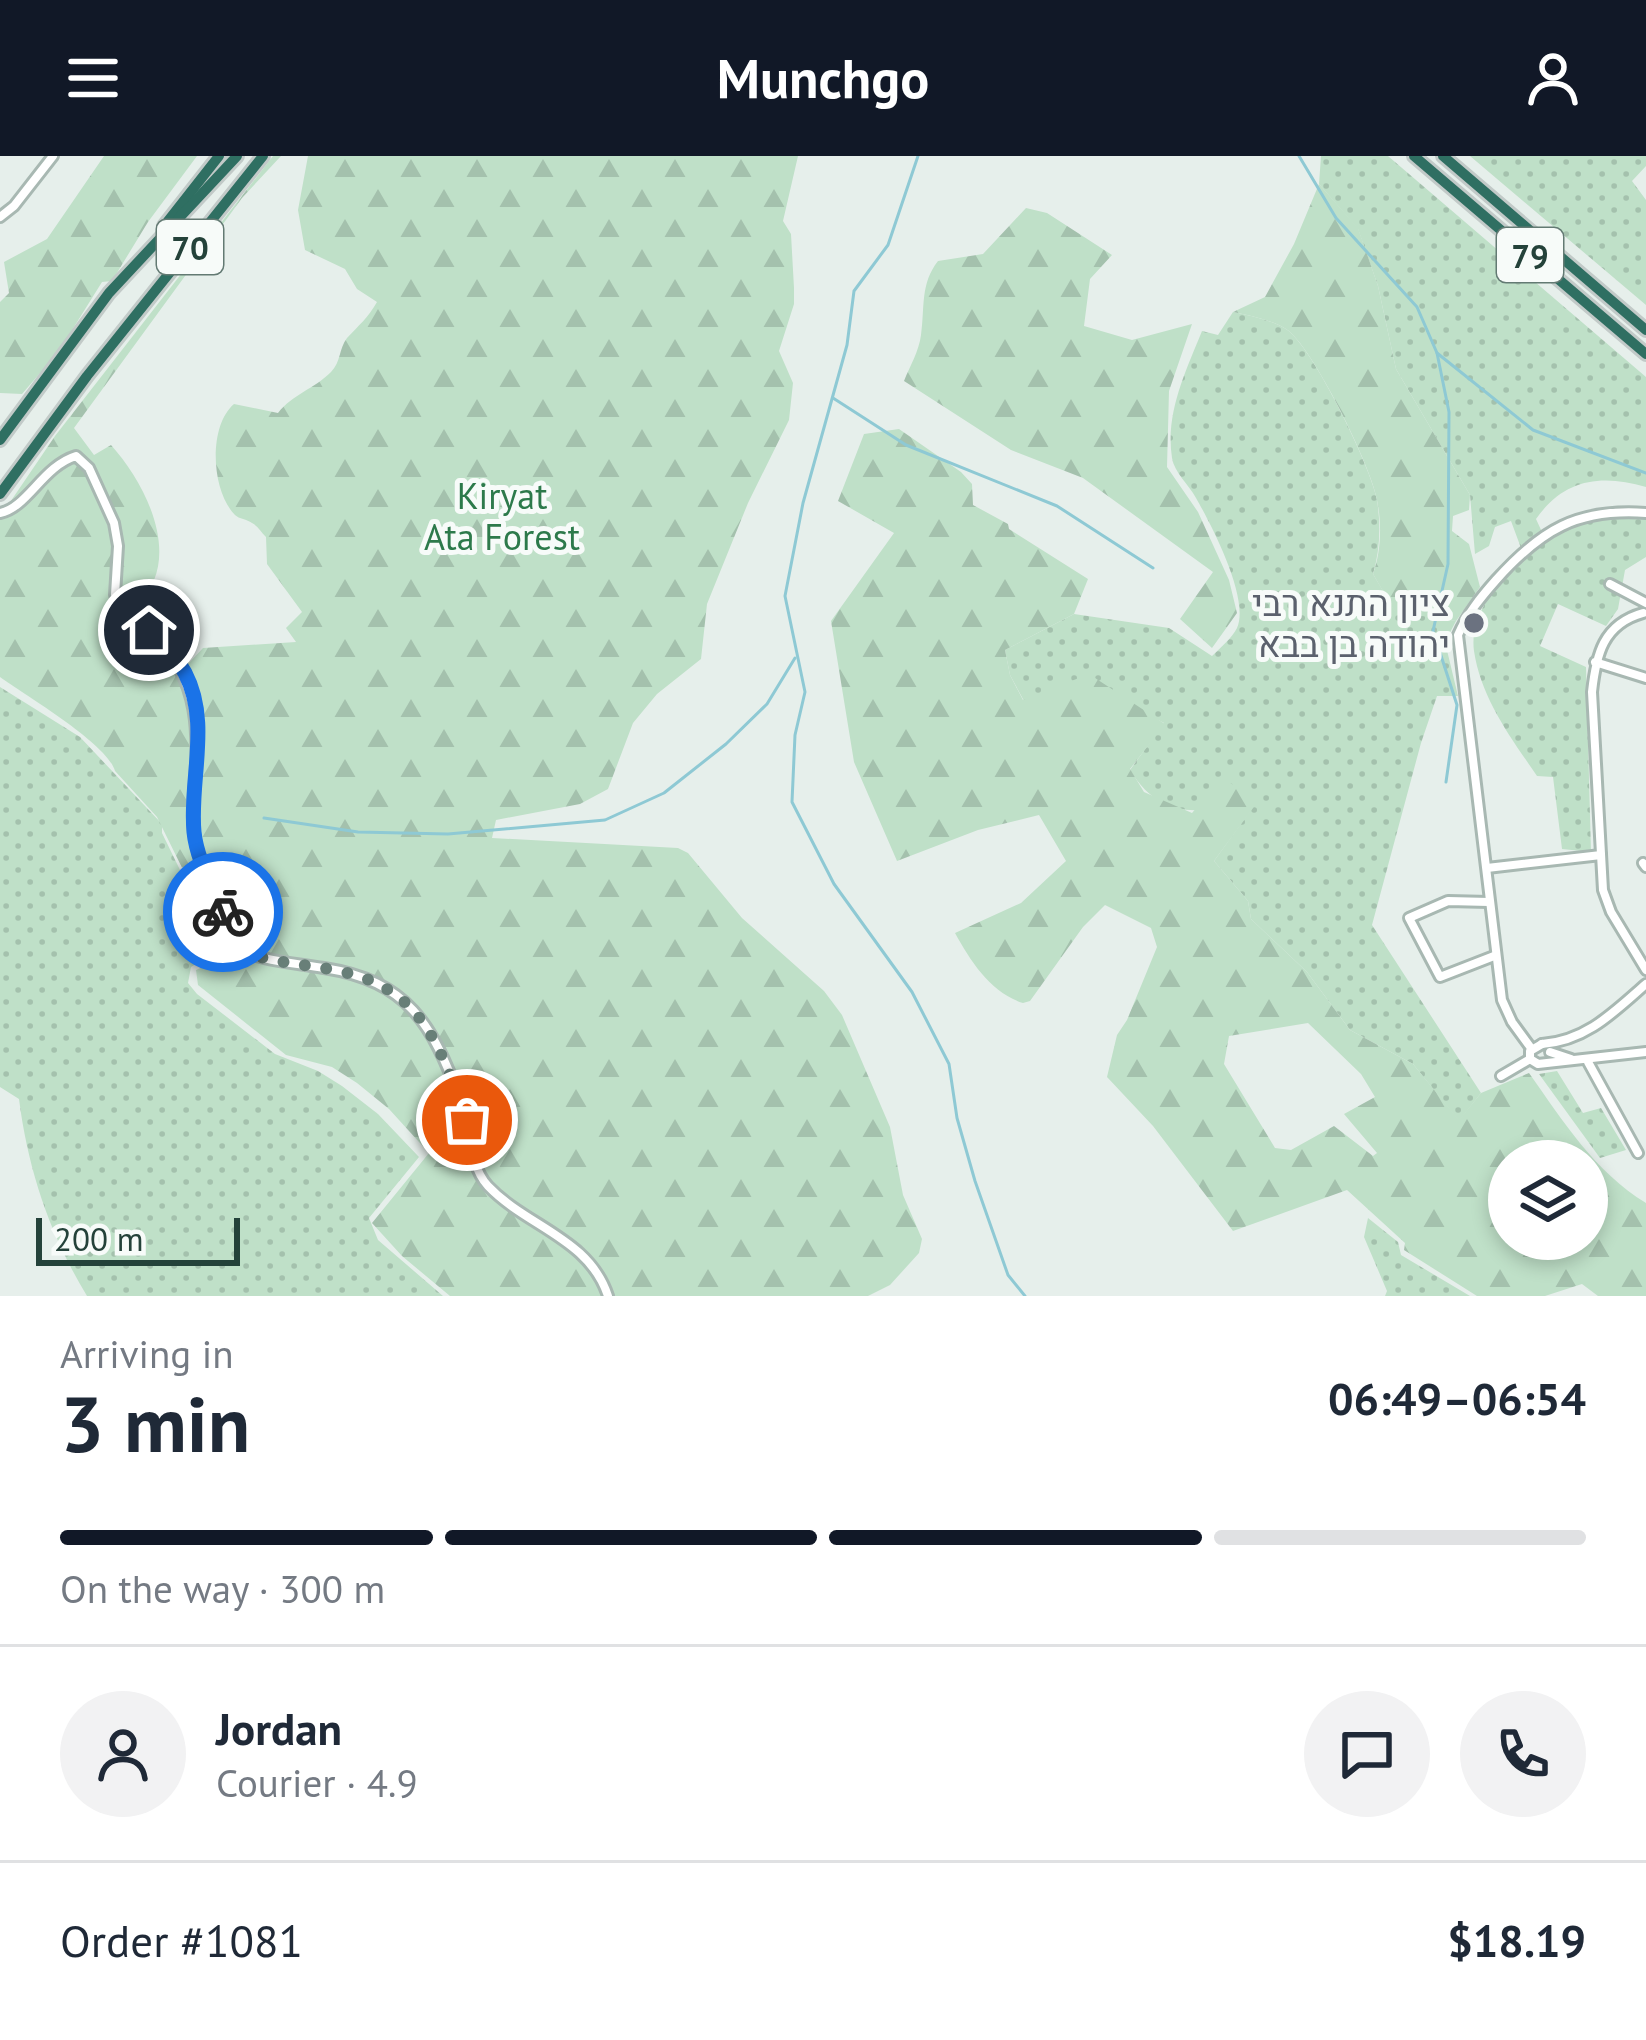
<!DOCTYPE html>
<html lang="en">
<head>
<meta charset="utf-8">
<style>
	body { margin:0; font-family:"PT Sans",Heebo,sans-serif; background:#f2f2f3; color:#1f2937; height:100vh; display:flex; flex-direction:column; font-size:45px; white-space:nowrap }
	* { box-sizing:border-box; margin:0 }
	p { font-size:39px; color:#747a83 }
	.icon { flex:none; width:66px; height:66px; fill:none; stroke:currentColor; stroke-width:2; stroke-linecap:round; stroke-linejoin:round }
	.map { position:relative; height:1140px; overflow:hidden }
	.panel { display:flex; flex-direction:column; background:#fff; flex:1 }
	.panel>* { flex:none }
	.controls { position:absolute; left:1488px; top:984px; display:grid; gap:24px }
	.controls a { display:grid; place-items:center; width:120px; height:120px; border-radius:50%; background:#fff; box-shadow:0 6px 18px #0003; font-size:60px }
	.scale { position:absolute; left:36px; bottom:30px; width:204px; box-sizing:border-box; padding-left:12px; border:6px solid #24423a; border-top:0; font-size:33px; line-height:42px; white-space:nowrap; color:#24423a; -webkit-text-stroke:9px #f7fbf9; paint-order:stroke }
	.pin { position:absolute; display:grid; place-items:center; width:102px; height:102px; color:#fff; margin:-51px; border:6px solid #fff; border-radius:50%; box-shadow:0 3px 12px #0007 }
	.courier { position:absolute; display:grid; place-items:center; width:120px; height:120px; margin:-60px; border:9px solid #1a73e8; border-radius:50%; background:#fff; color:#222; box-shadow:0 3px 15px #0007 }
	.overview em { font-style:normal; font-weight:600 }
	.overview div { display:flex; flex-direction:column-reverse }
	.overview { display:flex; align-items:center; justify-content:space-between; height:204px; padding:0 60px }
	h1 { font-size:78px; font-weight:600; line-height:90px }
	.bar { display:grid; grid-template-columns:repeat(4,1fr); gap:18px 12px; align-content:center; height:144px; padding:0 60px }
	.bar i { height:15px; border-radius:9px; background:#e0e1e3 }
	.bar .current { background:#111827 }
	.bar p { grid-column:span 4 }
	.line { display:flex; align-items:center; gap:30px; padding:0 60px; border-top:3px solid #e0e1e3 }
	.line div { flex:1 }
	.round { display:grid; place-items:center; flex:none; width:126px; height:126px; border-radius:63px; background:#f2f2f3 }
	header { display:flex; justify-content:space-between; align-items:center; height:156px; padding:0 60px; background:#111827; color:#fff; font-size:54px; font-weight:600 }
	.map>svg:first-child { display:block }
	.grass { fill:url(#grass-dots) }
	.forest { fill:url(#forest-firs); fill-rule:evenodd }
	.lines { fill:none; stroke-linecap:round; stroke-linejoin:round }
	.stream { stroke:#8ec9d4; stroke-width:3 }
	.minor-casing { stroke:#a8b8b2; stroke-width:14 }
	.highway-casing { stroke:#c2cac8; stroke-width:16 }
	.minor { stroke:#fff; stroke-width:8 }
	.highway { stroke:#2f6f62; stroke-width:10 }
	.done { stroke:#687f78; stroke-width:12; stroke-dasharray:0 21.6 }
	.route { stroke:#1a73e8; stroke-width:15 }
	.worship-dot { fill:#6b7280; stroke:#f7fbf9; stroke-width:4.5 }
	.labels { text-anchor:middle; dominant-baseline:central; stroke-width:10; stroke-linejoin:round; paint-order:stroke }
	.shield { fill:#f7fbf9; stroke:#637a73; stroke-width:3 }
	.shield-label { font-size:33px; font-weight:bold; fill:#24423a }
	.park-label { font-size:36px; fill:#2d7a4b; stroke:#f7fbf9 }
	.worship-label { font-size:36px; fill:#5b616d; stroke:#f7fbf9; text-anchor:end }
</style>
</head>
<body>
<header><svg class="icon" aria-label="menu" viewBox="0 0 24 24"><path d="M4 6h16M4 12h16M4 18h16"/></svg>Munchgo<svg class="icon" aria-label="person" viewBox="0 0 24 24"><circle cx="12" cy="8" r="4"/><path d="M4 21q1-7 8-7t8 7"/></svg></header>
<div class="map">
<svg width="1646" height="1140" viewBox="0 0 1646 1140">
	<defs>
		<pattern id="grass-dots" width="8" height="8" patternUnits="userSpaceOnUse" patternTransform="scale(3)"><rect width="8" height="8" fill="#bfe0c8"/><path d="M2 2h.1M6 6h.1" fill="none" stroke="#a4c1ad" stroke-width="1.8" stroke-linecap="round"/></pattern>
		<pattern id="forest-firs" width="22" height="20" patternUnits="userSpaceOnUse" patternTransform="scale(3)"><rect width="22" height="20" fill="#bfe0c8"/><path d="M5 1l3.5 6h-7zM16 11l3.5 6h-7z" fill="#a4c1ad"/></pattern>
	</defs>
	<rect width="100%" height="100%" fill="#e6efeb"/>
	<g class="grass">
		<path d="M1321 0H1388L1646 221V331C1601 318 1564 323 1536 363L1542 376 1521 392 1511 365 1495 371 1489 390 1475 398 1470 339 1396 213 1378 130 1358 73 1319 28Z"/>
		<path d="M1470 0H1646V10L1632 25 1646 44V149Z"/>
		<path d="M1233 156C1250 160 1270 163 1286 173 1312 189 1372 313 1377 344 1381 369 1380 395 1373 418L1395 455 1456 465 1445 486 1458 540H1437L1421 587 1372 769 1481 937 1459 965 1413 908 1350 874 1307 816 1251 763 1248 745 1214 705 1258 644C1204 655 1164 669 1130 614L1164 567 1144 557 1024 545 1010 519 1005 494 1074 458 1169 472 1212 500C1220 492 1232 482 1237 472 1250 443 1212 370 1196 342 1189 329 1174 316 1172 302 1165 257 1186 215 1202 175L1218 179Z"/>
		<path d="M1630 361 1646 363V401L1625 414 1618 453 1606 470 1558 448 1540 490 1586 511 1591 696 1562 693 1553 621 1537 620C1511 582 1481 542 1474 495 1467 446 1526 393 1566 374 1587 364 1608 362 1630 361Z"/>
		<path d="M0 531 80 581 162 668V677L219 794 191 811 188 827 197 838 275 898 318 915 342 930 378 958 419 1001 369 1062 378 1084 443 1140H87C50 1079 28 1014 19 943L0 931Z"/>
		<path d="M1557 915 1583 957 1601 952 1626 994 1600 1002 1539 918Z"/>
		<path d="M1368 1062 1398 1086 1401 1099 1470 1140H1385L1387 1135 1364 1081Z"/>
	</g>
	<g class="forest">
		<path d="M104 0H197L148 66 112 125 102 126 59 195 22 238 0 237V146L9 137 4 106 47 83Z"/>
		<path d="M273 0H281L242 42 74 272 94 299 111 289C147 329 185 405 136 450L189 507 203 492 296 486 286 472 302 456 267 408 266 381C261 376 258 370 252 367 247 363 239 363 235 359 211 335 208 270 234 248L278 257C293 238 314 233 331 216 341 206 339 192 347 182 359 169 368 162 377 146L357 133 345 113 305 94 298 54 308 0H798L783 65 791 78 794 132V148L779 195 793 227 789 264 748 347 707 448 701 503 657 538 633 567 608 633 580 648 496 664 492 682 678 692 688 697 742 762 824 835 842 859 890 971 903 1039 922 1083 919 1097 890 1129 868 1140H450L402 1100 372 1067 429 997 389 953 357 927 332 911 286 899 198 829 196 814 226 801 157 661 115 615C107 587 26 540 0 521V361L55 280Z"/>
		<path d="M1319 28 1358 72 1378 130 1396 213 1470 339 1469 354 1453 360 1452 375 1469 388 1480 431 1456 465 1395 456 1373 418C1381 395 1382 369 1377 344 1372 312 1312 189 1286 173 1270 163 1250 160 1233 156L1265 141 1294 88Z"/>
		<path d="M1026 52 1047 57 1112 99 1090 123 1084 170 1132 184 1192 168 1169 235 1167 311 1198 356 1229 424 1237 457 1212 492 1180 463 1213 416 1083 322 1011 294 904 225C910 210 919 195 921 179 925 151 920 128 938 105L983 98Z"/>
		<path d="M899 273 961 316 972 328 973 349 1008 368 1009 373 1088 423 1074 458 1005 494 1010 519 1023 544 1089 518 1165 568 1130 613 1144 636 1192 657 1222 622 1259 644 1214 705 1248 745 1251 763 1307 816 1350 874 1413 908 1459 964 1481 937 1529 917C1563 965 1595 1016 1646 1047V1140H1598L1582 1128 1545 1140H1477L1404 1094 1405 1087 1347 1034 1233 1075 1153 970 1107 921 1117 879 1127 864 1157 791 1151 772 1105 749 1083 771 1030 845 1023 847C991 837 971 806 955 777L1021 747 1066 705 1039 659 978 674 897 705 854 606 831 465 894 377 838 345 864 278ZM1308 867 1361 918 1375 941 1344 958 1377 997 1373 1000 1334 970 1291 994 1275 992 1224 908 1229 880ZM1509 1005H1587V1083H1509Z"/>
	</g>
	<g class="lines">
		<g class="stream">
			<path d="M918 0 888 89 854 135 847 189 803 347 785 440 805 536 795 579 792 646 834 728 912 836 949 908 957 962 975 1025 1008 1119 1025 1140"/>
			<path d="M1299 0 1336 62 1417 151 1437 197 1449 256 1448 408 1433 475 1457 549 1446 626"/>
			<path d="M1437 197 1533 274 1646 317"/>
			<path d="M833 242 906 289 1057 350 1153 412"/>
			<path d="M264 662 358 676 448 678 605 664 664 637 726 588 767 548 795 502"/>
		</g>
		<defs>
			<g id="minor">
				<path d="M0 61 14 50 53 0"/>
				<path d="M0 357C27 352 43 310 76 300L89 312 114 367 118 390 115 439C175 495 200 524 196 608 195 633 190 658 195 683 202 721 223 762 242 795 269 806 295 807 324 812 408 825 432 868 460 943 469 969 469 1010 488 1030 527 1071 589 1082 608 1140"/>
				<path d="M1610 428 1646 447"/>
				<path d="M1643 457C1603 468 1596 499 1592 536L1603 734 1611 756 1646 814"/>
				<path d="M1595 506 1646 522"/>
				<path d="M1643 707 1646 711"/>
				<path d="M1487 712 1601 699"/>
				<path d="M1489 746 1448 745 1409 762 1440 821 1494 800"/>
				<path d="M1542 888 1530 895V903L1538 908 1646 896"/>
				<path d="M1542 888C1586 885 1614 856 1646 828"/>
				<path d="M1531 892 1512 866 1502 844 1458 479C1467 458 1481 441 1496 424 1541 374 1577 352 1646 357"/>
				<path d="M1550 896 1571 903"/>
				<path d="M1588 906 1638 997"/>
				<path d="M1501 920 1530 903"/>
			</g>
			<g id="highway">
				<path d="M1414 0 1646 198"/>
				<path d="M1443 0 1646 174"/>
				<path d="M164 70 219 0"/>
				<path d="M0 284 109 137 237 0"/>
				<path d="M0 338 87 220 263 0"/>
			</g>
		</defs>
		<use href="#minor" class="minor-casing"/>
		<use href="#highway" class="highway-casing"/>
		<use href="#minor" class="minor"/>
		<use href="#highway" class="highway"/>
	</g>
	<g class="lines">
		<path class="done" d="M223 756 242 795C272 807 303 808 334 814 422 830 439 889 467 964"/>
		<path class="route" d="M149 474C162 487 176 501 185 517 211 566 189 625 194 676 197 705 213 730 223 756"/>
	</g>
	<circle class="worship-dot" cx="1474" cy="467" r="12"/>
	<g class="labels">
		<g class="shield">
			<rect x="157" y="64" width="66" height="54" rx="9"/>
			<rect x="1497" y="72" width="66" height="54" rx="9"/>
		</g>
		<g class="shield-label">
			<text x="190" y="91">70</text>
			<text x="1530" y="99">79</text>
		</g>
		<g class="park-label">
			<text x="502" y="339">Kiryat<tspan x="502" dy="41">Ata Forest</tspan></text>
		</g>
		<g class="worship-label">
			<text x="1450" y="446">ציון התנא רבי<tspan x="1450" dy="41">יהודה בן בבא</tspan></text>
		</g>
	</g>
</svg>
<div class="controls">
<a><svg class="icon" aria-label="layers" viewBox="0 0 24 24"><path d="M12 4l9 5-9 5-9-5zM3 14l9 5 9-5"/></svg></a>
</div>
<div class="scale">200 m</div>
<div class="pin" style="left:467px;top:964px;background:#ea580c"><svg class="icon" aria-label="bag" viewBox="0 0 24 24"><path d="M5 8h14l-1 12H6zM9 8a3 3 0 0 1 6 0"/></svg></div>
<div class="pin" style="left:149px;top:474px;background:#1f2937"><svg class="icon" aria-label="home" viewBox="0 0 24 24"><path d="M3 11l9-7 9 7M6 9v11h12V9"/></svg></div>
<div class="courier" style="left:223px;top:756px"><svg class="icon" aria-label="bike" viewBox="0 0 24 24"><circle cx="6" cy="16" r="4"/><circle cx="18" cy="16" r="4"/><path d="M6 16l4-8h5l3 8M10 8l3 8H6M13 5h3"/></svg></div>
</div>
<section class="panel">
<div class="overview"><div><h1>3 min</h1><p>Arriving in</p></div><em>06:49–06:54</em></div>
<div class="bar"><i class="current"></i><i class="current"></i><i class="current"></i><i></i><p>On the way · 300 m</p></div>
<div class="line" style="height:216px"><a class="round"><svg class="icon" aria-label="person" viewBox="0 0 24 24"><circle cx="12" cy="8" r="4"/><path d="M4 21q1-7 8-7t8 7"/></svg></a><div><b>Jordan</b><p>Courier · 4.9</p></div><a class="round"><svg class="icon" aria-label="chat" viewBox="0 0 24 24"><path d="M4 5h16v11H9l-5 4z"/></svg></a><a class="round"><svg class="icon" aria-label="phone" viewBox="0 0 24 24"><path d="M5 4h4l2 5-3 2q2 4 5 5l2-3 5 2v4C11 20 4 13 5 4z"/></svg></a></div>
<div class="line" style="height:156px"><div>Order #1081</div><b>$18.19</b></div>
</section>
</body>
</html>
